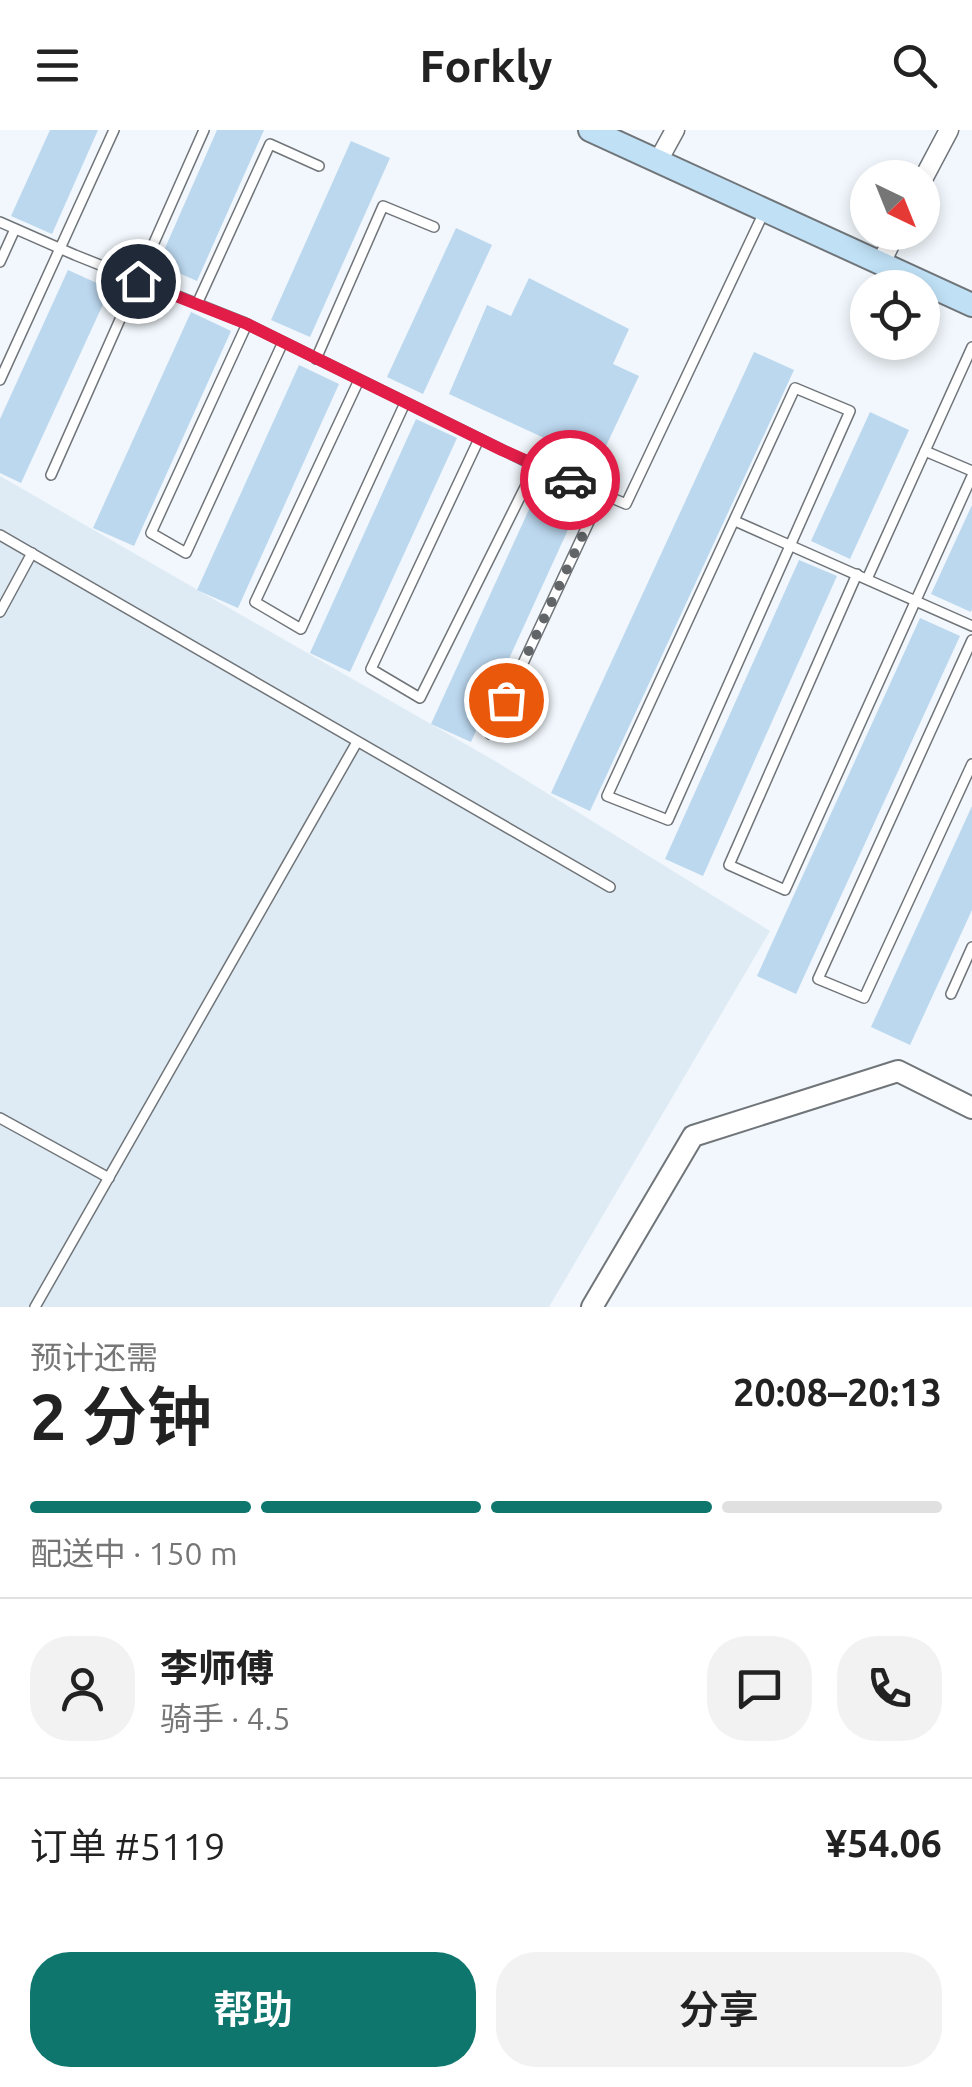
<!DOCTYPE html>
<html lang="zh">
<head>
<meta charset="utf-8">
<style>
	body { margin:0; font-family:Ubuntu,"Noto Sans SC",sans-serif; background:#f2f2f2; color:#222; height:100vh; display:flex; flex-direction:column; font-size:38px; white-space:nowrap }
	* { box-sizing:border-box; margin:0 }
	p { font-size:32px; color:#767676 }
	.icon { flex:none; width:55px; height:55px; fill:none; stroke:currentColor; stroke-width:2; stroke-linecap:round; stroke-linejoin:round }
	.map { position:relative; height:1177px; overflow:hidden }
	.side { display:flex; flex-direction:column; background:#fff; flex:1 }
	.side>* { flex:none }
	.needle { width:65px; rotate:137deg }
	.buttons { position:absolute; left:850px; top:30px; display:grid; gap:20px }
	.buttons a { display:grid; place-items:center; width:90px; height:90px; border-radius:50%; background:#fff; box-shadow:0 5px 15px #0003; font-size:50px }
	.pin { position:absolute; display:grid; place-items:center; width:85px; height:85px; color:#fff; margin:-42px; border:5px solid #fff; border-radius:50%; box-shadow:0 2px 10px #0007 }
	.courier { position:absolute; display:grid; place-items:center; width:100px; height:100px; margin:-50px; border:8px solid #e11d48; border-radius:50%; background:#fff; color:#222; box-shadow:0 2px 12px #0007 }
	.head em { font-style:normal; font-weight:600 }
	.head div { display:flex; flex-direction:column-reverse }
	.head { display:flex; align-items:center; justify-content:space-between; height:170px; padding:0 30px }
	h1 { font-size:65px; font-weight:600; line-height:75px }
	.bar { display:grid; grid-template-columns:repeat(4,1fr); gap:15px 10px; align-content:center; height:120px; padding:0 30px }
	.bar i { height:12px; border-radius:8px; background:#e0e0e0 }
	.bar .active { background:#0f766e }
	.bar p { grid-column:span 4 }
	.line { display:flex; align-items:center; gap:25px; padding:0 30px; border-top:2px solid #e0e0e0 }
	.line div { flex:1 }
	.round { display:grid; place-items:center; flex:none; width:105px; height:105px; border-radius:40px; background:#f2f2f2 }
	.action { display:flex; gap:20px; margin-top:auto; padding:20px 30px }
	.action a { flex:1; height:115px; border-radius:40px; background:#0f766e; color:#fff; font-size:40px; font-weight:600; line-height:115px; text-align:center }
	.action a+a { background:#f2f2f2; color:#222 }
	header { display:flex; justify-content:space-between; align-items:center; height:130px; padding:0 30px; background:#fff; font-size:45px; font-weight:600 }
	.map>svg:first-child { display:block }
	.built { fill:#dfebf4 }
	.building { fill:#bcd8ef }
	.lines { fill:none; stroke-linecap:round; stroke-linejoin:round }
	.service-casing { stroke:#707579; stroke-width:12 }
	.minor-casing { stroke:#707579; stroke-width:21 }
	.tertiary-casing { stroke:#707579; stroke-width:24 }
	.secondary-casing { stroke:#707579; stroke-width:26 }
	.service { stroke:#fff; stroke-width:9 }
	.minor { stroke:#fff; stroke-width:18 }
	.tertiary { stroke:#fff; stroke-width:20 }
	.secondary { stroke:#bfe0f5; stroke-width:22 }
	.done { stroke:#626568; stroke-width:10; stroke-dasharray:0 18 }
	.route { stroke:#e11d48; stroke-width:12 }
</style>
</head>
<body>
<header><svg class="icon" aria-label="menu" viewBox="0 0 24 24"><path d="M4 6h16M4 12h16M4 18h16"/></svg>Forkly<svg class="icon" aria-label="search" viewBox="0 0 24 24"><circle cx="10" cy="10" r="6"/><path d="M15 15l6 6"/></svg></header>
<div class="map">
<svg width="972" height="1177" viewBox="0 0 972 1177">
	<rect width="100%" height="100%" fill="#f1f7fc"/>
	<path class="built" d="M0 346 495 631 770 801 549 1177H0Z"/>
	<g class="building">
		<path d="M50 0H98L52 104 11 86Z"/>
		<path d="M217 0H264L197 151 158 134Z"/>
		<path d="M351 11 390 28 310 207 271 190Z"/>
		<path d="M456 98 492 115 423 264 387 247Z"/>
		<path d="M68 140 110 159 21 353 0 343V289Z"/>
		<path d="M529 148 629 199 613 234 639 246 598 333 449 264 487 175 511 186Z"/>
		<path d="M191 182 231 201 134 416 93 398Z"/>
		<path d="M754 222 794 240 590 681 551 663Z"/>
		<path d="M299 235 339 254 238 478 197 460Z"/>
		<path d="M870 282 909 300 850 429 811 411Z"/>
		<path d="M416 289 457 308 350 542 310 523Z"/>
		<path d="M542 351 582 369 471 612 431 594Z"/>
		<path d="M972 375V479L971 482 931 464Z"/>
		<path d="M799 430 837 446 703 746 665 729Z"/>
		<path d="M920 488 960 506 796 864 757 846Z"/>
		<path d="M972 676V780L910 915 871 897Z"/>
	</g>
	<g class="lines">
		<defs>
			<g id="service">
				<path d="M0 92 75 125 243 192 525 331 626 374 765 80"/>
				<path d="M0 132 15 99"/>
				<path d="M197 174 270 14 319 36"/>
				<path d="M247 194 151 403 186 423 283 212"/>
				<path d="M316 229 383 76 434 97"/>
				<path d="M0 250 114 0"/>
				<path d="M359 250 255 472 301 499 405 273"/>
				<path d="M795 258 850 281 668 690 607 666Z"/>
				<path d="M479 309 371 539 420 568 536 335"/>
				<path d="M925 321 972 341"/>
				<path d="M51 345 204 0"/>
				<path d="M735 391 972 496"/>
				<path d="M0 405 610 757"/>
				<path d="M857 444 729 735 785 760 972 346"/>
				<path d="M867 449 972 217"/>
				<path d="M0 482 32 423"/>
				<path d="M972 510 818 849 864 868 972 634"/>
				<path d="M490 604 602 364"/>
				<path d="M951 864 972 817"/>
				<path d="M0 988 109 1048"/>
				<path d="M35 1177 357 612"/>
			</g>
			<g id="minor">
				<path d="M658 31 675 0"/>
				<path d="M922 51 949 0"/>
				<path d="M881 133 896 102"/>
			</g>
			<path id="tertiary" d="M592 1177 693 1006 898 941 972 978"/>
			<path id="secondary" d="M590 0 972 175"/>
		</defs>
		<use href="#service" class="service-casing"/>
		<use href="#minor" class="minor-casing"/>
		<use href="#tertiary" class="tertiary-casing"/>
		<use href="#secondary" class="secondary-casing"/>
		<use href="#service" class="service"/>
		<use href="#minor" class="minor"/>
		<use href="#tertiary" class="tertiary"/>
		<use href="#secondary" class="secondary"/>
	</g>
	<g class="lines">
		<path class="done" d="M506 570 602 364 570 350"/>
		<path class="route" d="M138 151 247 194 502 320 570 350"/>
	</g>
</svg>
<div class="buttons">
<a><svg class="needle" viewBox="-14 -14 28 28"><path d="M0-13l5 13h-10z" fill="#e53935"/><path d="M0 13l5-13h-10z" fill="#767676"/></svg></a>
<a><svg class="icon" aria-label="locate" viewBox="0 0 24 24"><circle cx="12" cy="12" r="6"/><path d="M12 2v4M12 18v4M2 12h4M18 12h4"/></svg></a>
</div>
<div class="pin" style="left:506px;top:570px;background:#ea580c"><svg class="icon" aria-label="bag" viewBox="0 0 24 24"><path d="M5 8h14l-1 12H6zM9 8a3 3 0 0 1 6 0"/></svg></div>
<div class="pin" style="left:138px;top:151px;background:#1f2937"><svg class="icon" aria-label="home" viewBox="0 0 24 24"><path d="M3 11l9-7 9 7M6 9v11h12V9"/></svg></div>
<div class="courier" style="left:570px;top:350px"><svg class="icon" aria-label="car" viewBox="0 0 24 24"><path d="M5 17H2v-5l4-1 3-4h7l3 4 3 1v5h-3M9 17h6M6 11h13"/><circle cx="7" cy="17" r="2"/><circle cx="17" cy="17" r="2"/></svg></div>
</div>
<section class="side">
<div class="head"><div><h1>2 分钟</h1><p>预计还需</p></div><em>20:08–20:13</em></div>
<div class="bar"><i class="active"></i><i class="active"></i><i class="active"></i><i></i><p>配送中 · 150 m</p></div>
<div class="line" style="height:180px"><a class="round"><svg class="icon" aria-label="person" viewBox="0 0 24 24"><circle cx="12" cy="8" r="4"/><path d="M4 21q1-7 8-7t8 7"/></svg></a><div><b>李师傅</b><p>骑手 · 4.5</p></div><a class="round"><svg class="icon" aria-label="chat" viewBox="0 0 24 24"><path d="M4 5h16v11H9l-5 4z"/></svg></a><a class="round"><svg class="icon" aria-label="phone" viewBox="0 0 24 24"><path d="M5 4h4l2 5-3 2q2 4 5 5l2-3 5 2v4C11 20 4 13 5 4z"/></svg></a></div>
<div class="line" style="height:130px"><div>订单 #5119</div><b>¥54.06</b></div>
<div class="action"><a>帮助</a><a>分享</a></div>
</section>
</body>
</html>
